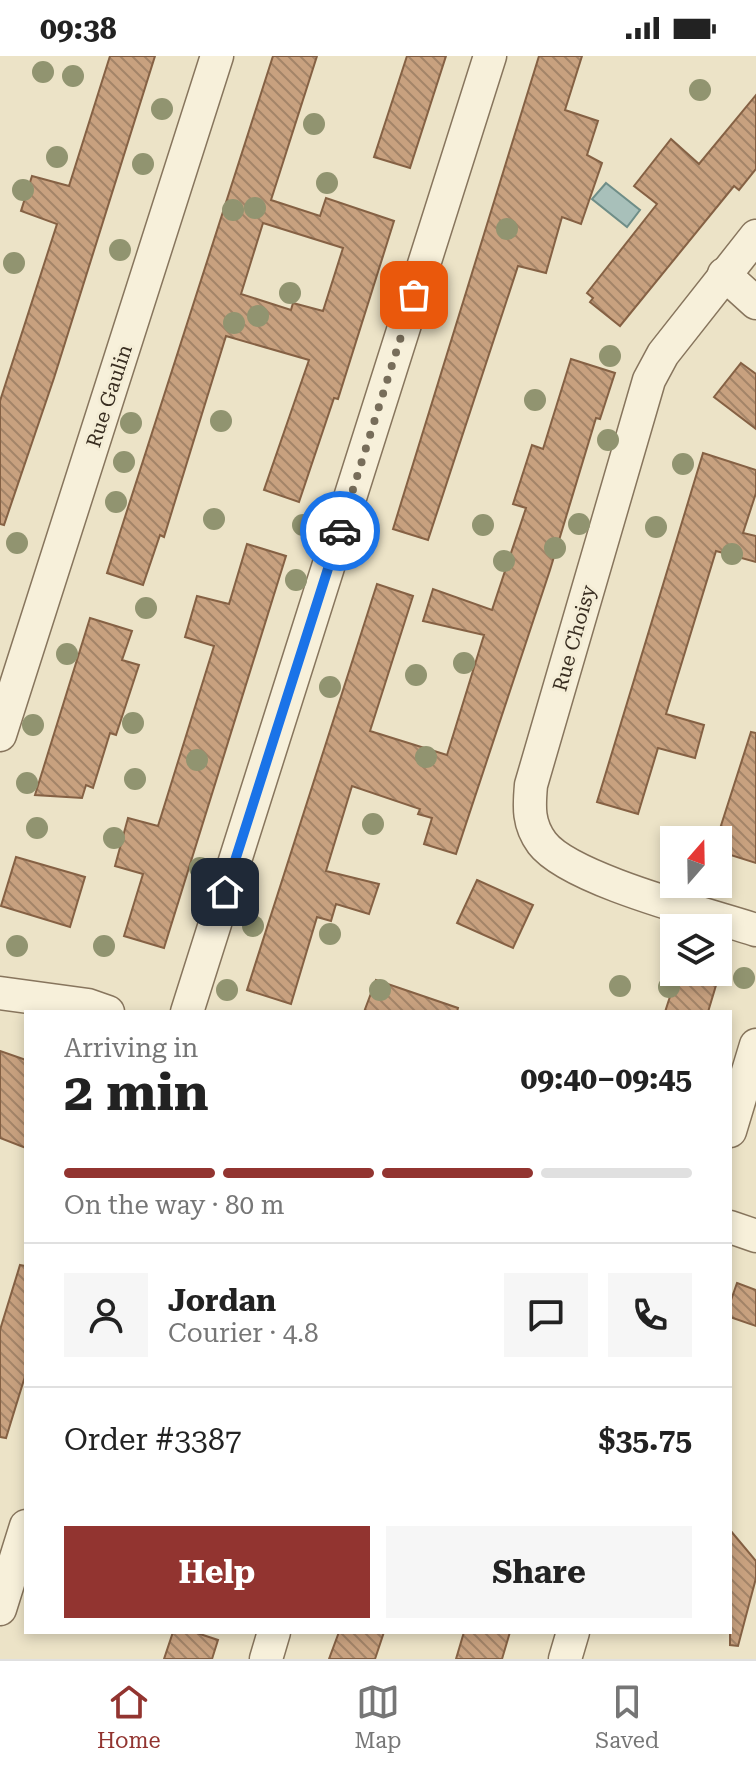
<!DOCTYPE html>
<html lang="en">
<head>
<meta charset="utf-8">
<style>
	body { margin:0; font-family:"Roboto Serif",serif; background:#f6f6f6; color:#222; height:100vh; display:flex; flex-direction:column; font-size:30px; white-space:nowrap }
	* { box-sizing:border-box; margin:0 }
	p { font-size:26px; color:#767676 }
	.icon { flex:none; width:44px; height:44px; fill:none; stroke:currentColor; stroke-width:2; stroke-linecap:round; stroke-linejoin:round }
	.map { position:relative; flex:1; overflow:hidden }
	.sheet { position:absolute; left:24px; top:954px; width:708px; height:624px; display:flex; flex-direction:column; background:#fff; border-radius:0px; box-shadow:0 4px 12px #0003 }
	.sheet>* { flex:none }
	.needle { width:52px; rotate:20deg }
	.tools { position:absolute; left:660px; top:770px; display:grid; gap:16px }
	.tools a { display:grid; place-items:center; width:72px; height:72px; border-radius:0px; background:#fff; box-shadow:0 4px 12px #0003; font-size:40px }
	.pin { position:absolute; display:grid; place-items:center; width:68px; height:68px; color:#fff; margin:-34px; border-radius:16px; box-shadow:0 4px 12px #0006 }
	.courier { position:absolute; display:grid; place-items:center; width:80px; height:80px; margin:-40px; border:6px solid #1a73e8; border-radius:50%; background:#fff; color:#222; box-shadow:0 2px 10px #0007 }
	.summary em { font-style:normal; font-weight:700 }
	.summary div { display:flex; flex-direction:column-reverse }
	.summary { display:flex; align-items:center; justify-content:space-between; height:136px; padding:0 40px }
	h1 { font-size:52px; font-weight:700; line-height:60px }
	.bar { display:grid; grid-template-columns:repeat(4,1fr); gap:12px 8px; align-content:center; height:96px; padding:0 40px }
	.bar i { height:10px; border-radius:6px; background:#e0e0e0 }
	.bar .active { background:#923430 }
	.bar p { grid-column:span 4 }
	.line { display:flex; align-items:center; gap:20px; padding:0 40px; border-top:2px solid #e0e0e0 }
	.line div { flex:1 }
	.round { display:grid; place-items:center; flex:none; width:84px; height:84px; border-radius:0px; background:#f6f6f6 }
	.primary-button { display:flex; gap:16px; margin-top:auto; padding:16px 40px }
	.primary-button a { flex:1; height:92px; border-radius:0px; background:#923430; color:#fff; font-size:32px; font-weight:700; line-height:92px; text-align:center }
	.primary-button a+a { background:#f6f6f6; color:#222 }
	.status { display:flex; justify-content:space-between; align-items:center; height:56px; padding:0 40px; background:#fff; direction:ltr }
	.status svg { height:22px; fill:currentColor }
	.tabs { display:flex; justify-content:space-around; align-items:center; height:112px; border-top:2px solid #e0e0e0; background:#fff; font-size:22px; color:#767676 }
	.tabs a { display:grid; justify-items:center; gap:4px }
	.tabs .active { color:#923430 }
	.map>svg:first-child { display:block }
	.water { fill:#a8c0ba; stroke:#6f8e88; stroke-width:2 }
	.building { fill:url(#building-back-hatch); stroke:#856144; stroke-width:2; fill-rule:evenodd }
	.lines { fill:none; stroke-linecap:round; stroke-linejoin:round }
	.minor-casing { stroke:#87755d; stroke-width:35 }
	.minor { stroke:#f7f0da; stroke-width:32 }
	.tree { fill:#919470 }
	.done { stroke:#776d5a; stroke-width:8; stroke-dasharray:0 14.4 }
	.route { stroke:#1a73e8; stroke-width:10 }
	.labels { text-anchor:middle; dominant-baseline:central; stroke-width:6; stroke-linejoin:round; paint-order:stroke }
	.street-label { font-size:20px; fill:#382d20; stroke:#f4edd6 }
</style>
</head>
<body>
<div class="status"><b>09:38</b><svg viewBox="0 0 49 12"><path d="M0 12V9h3v3zM5 12V6h3v6zM10 12V3h3v9zM15 12V0h3v12zM26 1h20v11H26zM47 4h2v5h-2z"/></svg></div>
<div class="map">
<svg width="756" height="1603" viewBox="0 0 756 1603">
	<defs>
		<pattern id="building-back-hatch" width="6" height="6" patternUnits="userSpaceOnUse" patternTransform="scale(2)"><rect width="6" height="6" fill="#c8a17f"/><path d="M-1 5l2 2M0 0l6 6M5-1l2 2" fill="none" stroke="#a38468"/></pattern>
	</defs>
	<rect width="100%" height="100%" fill="#ece3c7"/>
	<path class="water" d="M606 127 640 154 627 171 592 143Z"/>
	<g class="building">
		<path d="M110 0H155L54 322 4 469 0 468V345L57 168 21 155 32 120 69 130Z"/>
		<path d="M273 0H317L271 144 320 160 326 142 394 165 338 343 334 342 299 446 264 434 309 304 226 280 164 481 160 479 143 529 107 517ZM263 167 343 192 323 255 293 247 291 254 241 238Z"/>
		<path d="M407 0H446L410 112 374 101Z"/>
		<path d="M539 0H582L565 54 598 65 587 99 602 107 581 168 562 161 546 217 518 210 428 484 393 473Z"/>
		<path d="M756 39V113L739 134 734 130 620 270 590 246 593 242 587 237 657 148 634 130 671 83 699 108Z"/>
		<path d="M571 303 615 317 600 363 596 362 550 514 456 798 424 788 432 762 418 758 420 753 352 730 326 815 379 828 369 858 336 848 331 865 317 861 291 948 247 934 377 528 413 540 370 675 447 699 484 579 423 565 433 533 492 554 526 452 513 448 532 389 543 393Z"/>
		<path d="M741 307 756 318V373L714 341Z"/>
		<path d="M703 397 756 414V437L743 477 756 480V506L716 495 666 658 704 669 695 702 658 692 638 758 597 746Z"/>
		<path d="M247 488 286 500 164 892 124 880 143 818 115 810 128 762 158 770 214 590 185 581 197 540 229 548Z"/>
		<path d="M90 562 132 575 122 604 139 609 116 679 110 677 93 732 86 729 82 742 35 739Z"/>
		<path d="M751 676 756 677V807L718 795V779Z"/>
		<path d="M16 801 85 821 70 871 1 850Z"/>
		<path d="M477 824 533 849 513 892 457 867Z"/>
		<path d="M678 916H720L708 956H665Z"/>
		<path d="M376 924 458 952 457 956H364Z"/>
		<path d="M0 995 26 1004V1092L0 1082Z"/>
		<path d="M20 1209 26 1210V1317L6 1382 0 1381V1274Z"/>
		<path d="M737 1227 756 1234V1270L730 1261V1247Z"/>
		<path d="M730 1474 756 1505V1522L738 1590 730 1589Z"/>
		<path d="M173 1576H194L218 1584 212 1603H164Z"/>
		<path d="M339 1576H384L375 1603H329Z"/>
		<path d="M464 1576H510L502 1603H456Z"/>
	</g>
	<g class="lines">
		<defs>
			<g id="minor">
				<path d="M756 180 663 298 649 324 531 729C529 751 528 768 542 787 570 824 707 858 756 874"/>
				<path d="M724 218 756 247"/>
				<path d="M0 679 217 0"/>
				<path d="M0 937 88 949 108 956"/>
				<path d="M187 956 490 0"/>
				<path d="M730 1075 756 989"/>
				<path d="M730 1171 756 1180"/>
				<path d="M0 1553 26 1470"/>
				<path d="M266 1603 274 1576"/>
				<path d="M565 1603 573 1576"/>
			</g>
		</defs>
		<use href="#minor" class="minor-casing"/>
		<use href="#minor" class="minor"/>
	</g>
	<g class="tree">
		<circle cx="43" cy="16" r="11"/>
		<circle cx="73" cy="20" r="11"/>
		<circle cx="700" cy="34" r="11"/>
		<circle cx="162" cy="53" r="11"/>
		<circle cx="314" cy="68" r="11"/>
		<circle cx="57" cy="101" r="11"/>
		<circle cx="143" cy="108" r="11"/>
		<circle cx="327" cy="127" r="11"/>
		<circle cx="23" cy="134" r="11"/>
		<circle cx="255" cy="152" r="11"/>
		<circle cx="233" cy="154" r="11"/>
		<circle cx="507" cy="173" r="11"/>
		<circle cx="120" cy="194" r="11"/>
		<circle cx="14" cy="207" r="11"/>
		<circle cx="290" cy="237" r="11"/>
		<circle cx="258" cy="260" r="11"/>
		<circle cx="234" cy="267" r="11"/>
		<circle cx="610" cy="300" r="11"/>
		<circle cx="535" cy="344" r="11"/>
		<circle cx="221" cy="365" r="11"/>
		<circle cx="131" cy="367" r="11"/>
		<circle cx="608" cy="384" r="11"/>
		<circle cx="124" cy="406" r="11"/>
		<circle cx="683" cy="408" r="11"/>
		<circle cx="116" cy="446" r="11"/>
		<circle cx="214" cy="463" r="11"/>
		<circle cx="579" cy="468" r="11"/>
		<circle cx="303" cy="469" r="11"/>
		<circle cx="483" cy="469" r="11"/>
		<circle cx="656" cy="471" r="11"/>
		<circle cx="17" cy="487" r="11"/>
		<circle cx="555" cy="492" r="11"/>
		<circle cx="732" cy="498" r="11"/>
		<circle cx="504" cy="505" r="11"/>
		<circle cx="296" cy="524" r="11"/>
		<circle cx="146" cy="552" r="11"/>
		<circle cx="67" cy="598" r="11"/>
		<circle cx="464" cy="607" r="11"/>
		<circle cx="416" cy="619" r="11"/>
		<circle cx="330" cy="631" r="11"/>
		<circle cx="133" cy="667" r="11"/>
		<circle cx="33" cy="669" r="11"/>
		<circle cx="426" cy="701" r="11"/>
		<circle cx="197" cy="704" r="11"/>
		<circle cx="135" cy="723" r="11"/>
		<circle cx="27" cy="727" r="11"/>
		<circle cx="373" cy="768" r="11"/>
		<circle cx="37" cy="772" r="11"/>
		<circle cx="114" cy="782" r="11"/>
		<circle cx="200" cy="812" r="11"/>
		<circle cx="253" cy="870" r="11"/>
		<circle cx="330" cy="878" r="11"/>
		<circle cx="17" cy="890" r="11"/>
		<circle cx="104" cy="890" r="11"/>
		<circle cx="744" cy="922" r="11"/>
		<circle cx="620" cy="930" r="11"/>
		<circle cx="669" cy="931" r="11"/>
		<circle cx="227" cy="934" r="11"/>
		<circle cx="380" cy="934" r="11"/>
	</g>
	<g class="lines">
		<path class="done" d="M340 475 414 239"/>
		<path class="route" d="M225 836 340 475"/>
	</g>
	<g class="labels">
		<g class="street-label">
			<text transform="translate(109 340) rotate(-72)">Rue Gaulin</text>
			<text transform="translate(574 582) rotate(-74)">Rue Choisy</text>
		</g>
	</g>
</svg>
<div class="tools">
<a><svg class="needle" viewBox="-14 -14 28 28"><path d="M0-13l5 13h-10z" fill="#e53935"/><path d="M0 13l5-13h-10z" fill="#767676"/></svg></a>
<a><svg class="icon" aria-label="layers" viewBox="0 0 24 24"><path d="M12 4l9 5-9 5-9-5zM3 14l9 5 9-5"/></svg></a>
</div>
<div class="pin" style="left:414px;top:239px;background:#ea580c"><svg class="icon" aria-label="bag" viewBox="0 0 24 24"><path d="M5 8h14l-1 12H6zM9 8a3 3 0 0 1 6 0"/></svg></div>
<div class="pin" style="left:225px;top:836px;background:#1f2937"><svg class="icon" aria-label="home" viewBox="0 0 24 24"><path d="M3 11l9-7 9 7M6 9v11h12V9"/></svg></div>
<div class="courier" style="left:340px;top:475px"><svg class="icon" aria-label="car" viewBox="0 0 24 24"><path d="M5 17H2v-5l4-1 3-4h7l3 4 3 1v5h-3M9 17h6M6 11h13"/><circle cx="7" cy="17" r="2"/><circle cx="17" cy="17" r="2"/></svg></div>
<section class="sheet">
<div class="summary"><div><h1>2 min</h1><p>Arriving in</p></div><em>09:40–09:45</em></div>
<div class="bar"><i class="active"></i><i class="active"></i><i class="active"></i><i></i><p>On the way · 80 m</p></div>
<div class="line" style="height:144px"><a class="round"><svg class="icon" aria-label="person" viewBox="0 0 24 24"><circle cx="12" cy="8" r="4"/><path d="M4 21q1-7 8-7t8 7"/></svg></a><div><b>Jordan</b><p>Courier · 4.8</p></div><a class="round"><svg class="icon" aria-label="chat" viewBox="0 0 24 24"><path d="M4 5h16v11H9l-5 4z"/></svg></a><a class="round"><svg class="icon" aria-label="phone" viewBox="0 0 24 24"><path d="M5 4h4l2 5-3 2q2 4 5 5l2-3 5 2v4C11 20 4 13 5 4z"/></svg></a></div>
<div class="line" style="height:104px"><div>Order #3387</div><b>$35.75</b></div>
<div class="primary-button"><a>Help</a><a>Share</a></div>
</section>
</div>
<nav class="tabs">
<a class="active"><svg class="icon" aria-label="home" viewBox="0 0 24 24"><path d="M3 11l9-7 9 7M6 9v11h12V9"/></svg>Home</a>
<a><svg class="icon" aria-label="map" viewBox="0 0 24 24"><path d="M3 6l6-2 6 2 6-2v14l-6 2-6-2-6 2zM9 4v14M15 6v14"/></svg>Map</a>
<a><svg class="icon" aria-label="saved" viewBox="0 0 24 24"><path d="M7 4h10v16l-5-4-5 4z"/></svg>Saved</a>
</nav>
</body>
</html>
